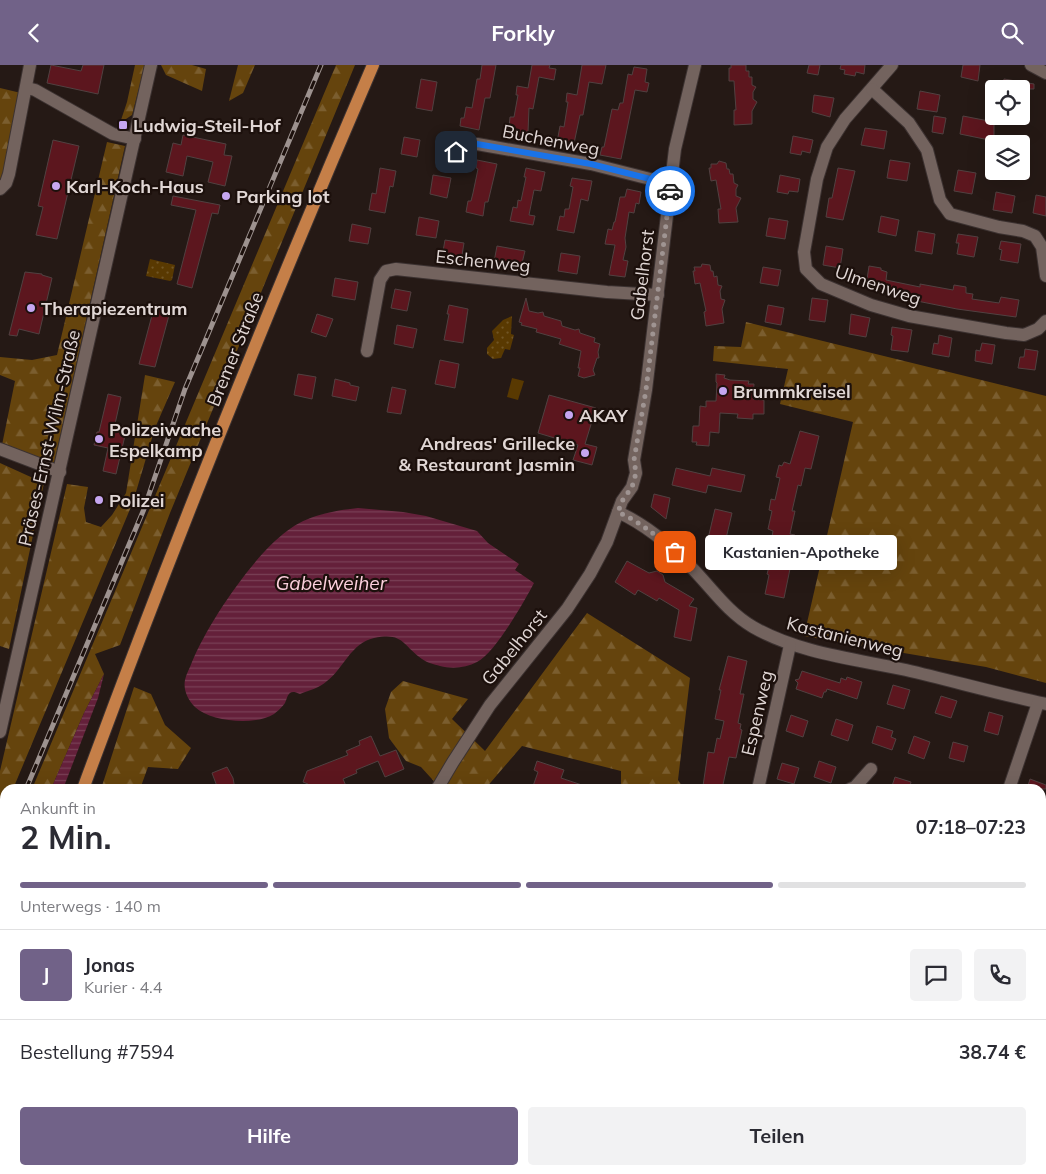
<!DOCTYPE html>
<html lang="de">
<head>
<meta charset="utf-8">
<style>
	body { margin:0; font-family:Mulish,sans-serif; background:#f2f2f3; color:#2b2b33; height:100vh; display:flex; flex-direction:column; font-size:19px; white-space:nowrap }
	* { box-sizing:border-box; margin:0 }
	p { font-size:16px; color:#7c7c81 }
	.icon { flex:none; width:28px; height:28px; fill:none; stroke:currentColor; stroke-width:2; stroke-linecap:round; stroke-linejoin:round }
	.map { position:relative; flex:1; overflow:hidden }
	.sheet { position:absolute; left:0px; top:719px; width:1046px; height:391px; display:flex; flex-direction:column; background:#fff; border-radius:15px 15px 0 0; box-shadow:0 5px 20px #0002 }
	.sheet>* { flex:none }
	.controls { position:absolute; left:985px; top:15px; display:grid; gap:10px }
	.controls a { display:grid; place-items:center; width:45px; height:45px; border-radius:5px; background:#fff; box-shadow:0 5px 20px #0002; font-size:25px }
	.pin { position:absolute; display:grid; place-items:center; width:42px; height:42px; color:#fff; margin:-21px; border-radius:10px; box-shadow:0 2px 8px #0006 }
	.courier { position:absolute; display:grid; place-items:center; width:50px; height:50px; margin:-25px; border:4px solid #1a73e8; border-radius:50%; background:#fff; color:#222; box-shadow:0 1px 6px #0007 }
	.bubble { position:absolute; height:35px; border-radius:5px; background:#fff; box-shadow:0 5px 20px #0002; font-size:16px; font-weight:700; line-height:35px; text-align:center }
	.headline em { font-style:normal; font-weight:700 }
	.headline div { display:flex; flex-direction:column-reverse }
	.headline { display:flex; align-items:center; justify-content:space-between; height:85px; padding:0 20px }
	h1 { font-size:32px; font-weight:700; line-height:38px }
	.bar { display:grid; grid-template-columns:repeat(4,1fr); gap:8px 5px; align-content:center; height:60px; padding:0 20px }
	.bar i { height:6px; border-radius:4px; background:#e1e1e2 }
	.bar .active { background:#716288 }
	.bar p { grid-column:span 4 }
	.line { display:flex; align-items:center; gap:12px; padding:0 20px; border-top:1px solid #e1e1e2 }
	.line div { flex:1 }
	.round { display:grid; place-items:center; flex:none; width:52px; height:52px; border-radius:5px; background:#f2f2f3 }
	.button { display:flex; gap:10px; margin-top:auto; padding:10px 20px }
	.button a { flex:1; height:58px; border-radius:5px; background:#716288; color:#fff; font-size:20px; font-weight:700; line-height:58px; text-align:center }
	.button a+a { background:#f2f2f3; color:#2b2b33 }
	header { display:flex; justify-content:space-between; align-items:center; height:65px; padding:0 20px; background:#716288; color:#fff; font-size:22px; font-weight:700 }
	.map>svg:first-child { display:block }
	.grass { fill:url(#grass-dots) }
	.forest { fill:url(#forest-firs) }
	.garden { fill:#593901 }
	.water { fill:url(#water-rules) }
	.building { fill:#5c161e; stroke:#514141 }
	.lines { fill:none; stroke-linecap:round; stroke-linejoin:round }
	.street-casing { stroke:#3c3231; stroke-width:14 }
	.primary-casing { stroke:#3c3231; stroke-width:14 }
	.street { stroke:#73635e; stroke-width:12 }
	.primary { stroke:#c57f48; stroke-width:12 }
	.rail-casing { stroke:#9d928f; stroke-width:5 }
	.rail { stroke:#1c100c; stroke-width:3; stroke-dasharray:9; stroke-linecap:butt }
	.done { stroke:#9f9492; stroke-width:5; stroke-dasharray:0 9 }
	.route { stroke:#1a73e8; stroke-width:6 }
	.poi-dot { fill:#c6a6f0; stroke:#1c100c; stroke-width:2 }
	.labels { text-anchor:middle; dominant-baseline:central; stroke-width:4.5; stroke-linejoin:round; paint-order:stroke }
	.poi-label { font-size:18px; font-weight:bold; fill:#e1d7d5; stroke:#1c100c; text-anchor:start }
	.street-label { font-size:18px; fill:#e1d7d5; stroke:#1c100c }
	.water-label { font-size:19px; font-style:italic; fill:#fdd0dd; stroke:#1c100c }
</style>
</head>
<body>
<header><svg class="icon" aria-label="back" viewBox="0 0 24 24"><path d="M15 5l-7 7 7 7"/></svg>Forkly<svg class="icon" aria-label="search" viewBox="0 0 24 24"><circle cx="10" cy="10" r="6"/><path d="M15 15l6 6"/></svg></header>
<div class="map">
<svg width="1046" height="1109" viewBox="0 0 1046 1109">
	<defs>
		<pattern id="grass-dots" width="8" height="8" patternUnits="userSpaceOnUse" patternTransform="scale(1.25)"><rect width="8" height="8" fill="#593901"/><path d="M2 2h.1M6 6h.1" fill="none" stroke="#715525" stroke-width="1.8" stroke-linecap="round"/></pattern>
		<pattern id="forest-firs" width="22" height="20" patternUnits="userSpaceOnUse" patternTransform="scale(1.25)"><rect width="22" height="20" fill="#65440d"/><path d="M5 1l3.5 6h-7zM16 11l3.5 6h-7z" fill="#7b5e2f"/></pattern>
		<pattern id="water-rules" width="6" height="5" patternUnits="userSpaceOnUse" patternTransform="scale(1.25)"><rect width="6" height="5" fill="#64203a"/><path d="M0 2.5h6" fill="none" stroke="#7a4056"/></pattern>
	</defs>
	<rect width="100%" height="100%" fill="#251915"/>
	<g class="grass">
		<path d="M150 194 175 200 172 215 170 216 146 211Z"/>
		<path d="M512 251 511 269 514 270 510 285 505 284 501 293 493 294 487 289V283L494 275 492 266 503 255Z"/>
		<path d="M1041 867 1046 869V905L1041 902Z"/>
	</g>
	<g class="forest">
		<path d="M135 0H145L132 50 120 58 127 37Z"/>
		<path d="M161 0H192L206 4 202 26 166 10Z"/>
		<path d="M238 0H255L243 28 229 36Z"/>
		<path d="M336 0H355L170 448 120 580 95 589 104 609 84 648 51 724H32Z"/>
		<path d="M0 23 21 28 4 113 0 119Z"/>
		<path d="M107 77 125 81 54 399 2 380 15 316 0 310V292L32 295 57 290Z"/>
		<path d="M746 257 1046 331V618L986 602 804 571 853 357 780 339 788 304 713 296 714 281 741 282Z"/>
		<path d="M145 310 175 317 155 363 133 437 13 724H5V743L0 755V706L67 419 88 422 84 443 86 457 101 462 112 450 126 428Z"/>
		<path d="M0 398 44 418 9 584 0 581Z"/>
		<path d="M587 548 690 613 678 715 684 724H621V706L522 681 485 724H441L421 702 406 696 389 673 385 644 391 627 403 616 468 634 452 654 485 686Z"/>
		<path d="M134 622 151 629 165 660 191 683 178 704 148 702 140 724H101Z"/>
		<path d="M5 789V900L0 914V800Z"/>
		<path d="M5 1015V1105H264L259 1109H0V1031Z"/>
	</g>
	<path class="garden" d="M512 313 524 316 518 335 507 332Z"/>
	<g class="water">
		<path d="M358 443 403 447 426 451 477 466 488 478 519 499 515 505 534 518C524 537 495 588 477 597 466 603 452 604 440 601 434 599 427 598 422 594 402 580 404 567 374 573 351 578 344 603 327 616 319 623 310 625 300 629 288 623 288 631 285 638 283 641 277 647 274 649 255 661 211 657 195 642 188 635 183 625 185 615 186 609 190 603 192 597 208 558 253 491 287 466 308 450 332 446 358 443Z"/>
		<path d="M104 609 98 633 63 724H51L84 648Z"/>
	</g>
	<g class="building">
		<path d="M51 0 81 6 83 0H104L98 29 47 18Z"/>
		<path d="M482 0H496L490 33H485L479 65 460 61 461 53H464L466 42 472 43 477 14H480Z"/>
		<path d="M532 0H550L549 3 556 4 554 15 539 12 533 44 529 43 528 67H526L525 74 505 71 506 63H509L510 52H514L518 30H516L517 21 528 23Z"/>
		<path d="M582 0H606L602 19 589 17 583 50H580L573 83 560 81 562 73 558 72 560 61 564 62 568 37H566L567 28 577 30Z"/>
		<path d="M731 0H746V6H749V12H752V20L756 22 753 27V34L757 37 752 46V59L734 60V45H736L734 16H729V3H731Z"/>
		<path d="M809 0H820L818 10 807 8Z"/>
		<path d="M841 0H865L864 9 856 7 855 11 844 9 845 5 840 4Z"/>
		<path d="M963 0H980L978 16 961 12Z"/>
		<path d="M634 2 647 4 645 17 649 18 647 27 635 25 621 94 600 90 602 82H604L612 44 618 45 620 38H623L628 9 632 10Z"/>
		<path d="M421 14 437 17 432 46 416 43Z"/>
		<path d="M1004 14 1034 19V24H1004L1002 22Z"/>
		<path d="M920 26 940 30 937 47 917 44Z"/>
		<path d="M814 30 834 33 830 52 812 47Z"/>
		<path d="M934 51 946 53 943 69 932 67Z"/>
		<path d="M963 51 994 57V76L960 69Z"/>
		<path d="M865 63 887 66 884 84 861 80Z"/>
		<path d="M183 70 226 79 224 90 232 91 225 121 208 117 213 97 187 91 183 111 166 107 173 78 181 80Z"/>
		<path d="M793 71 813 75 810 88 802 86 801 90 790 88Z"/>
		<path d="M404 72 420 75 417 92 401 89Z"/>
		<path d="M53 75 79 81 57 174 36 170 43 142 38 141Z"/>
		<path d="M477 95 497 99 488 137H485L483 151 466 147 468 136H471L473 128 478 104 476 103Z"/>
		<path d="M890 95 910 98 907 116 887 113Z"/>
		<path d="M719 96 726 98 727 104H729L730 109H733L734 118 738 120 736 124V131L741 133 736 143 738 157 719 158 718 144H721L716 115 711 116 709 103H711V99H717Z"/>
		<path d="M380 103 396 106 393 122 390 121 385 148 369 145 372 128 376 129Z"/>
		<path d="M526 103 545 107 541 126 534 125 529 150 535 151 533 160 510 156 513 142 517 143 518 135 521 136 526 112H524Z"/>
		<path d="M838 103 855 106 843 155 826 152 829 133H832Z"/>
		<path d="M958 105 976 108 972 129 954 126Z"/>
		<path d="M433 110 451 113 447 133 430 129Z"/>
		<path d="M780 110 800 114 798 127 789 126 788 129 777 127Z"/>
		<path d="M572 113 592 116 588 136 581 134 574 168 557 165 560 151 564 152 565 144H569L573 122 570 121Z"/>
		<path d="M627 124 641 127 639 139 636 138 634 148 629 147 625 173 626 182 623 195 628 196 625 212 609 210 615 180 605 179 608 164 612 165 614 157H615L620 132H625Z"/>
		<path d="M996 127 1015 131 1012 148 993 145Z"/>
		<path d="M1036 130 1046 132V151L1033 148Z"/>
		<path d="M173 131 220 140 218 149 212 148 192 223 177 219 196 145 171 140Z"/>
		<path d="M881 151 899 155 896 171 878 167Z"/>
		<path d="M419 152 439 156 436 173 416 170Z"/>
		<path d="M769 153 788 156 785 174 766 171Z"/>
		<path d="M352 159 371 163 368 179 349 176Z"/>
		<path d="M918 166 935 169 932 189 915 186Z"/>
		<path d="M958 169 978 172 974 192 957 189 959 178H956Z"/>
		<path d="M445 175 464 178 461 196 442 192Z"/>
		<path d="M1001 176 1021 179 1018 198 1000 195 1002 185 999 184Z"/>
		<path d="M497 181 525 186 521 202 494 197Z"/>
		<path d="M826 181 843 184 840 203 823 200Z"/>
		<path d="M561 188 580 191 577 209 558 206Z"/>
		<path d="M702 199 710 200 711 206H713L714 212 717 211 718 220 722 221 720 226 721 234 725 235 722 244 724 258 706 261 704 247 706 246 700 218 695 219 693 206H695L694 202H701Z"/>
		<path d="M869 201 881 203V205L887 207 886 215 920 222V219L953 225 954 220 966 222V228L973 229 972 234 999 238 1001 232 1019 235 1016 252 957 244 917 236 918 234 895 230 896 226 866 221Z"/>
		<path d="M763 202 781 205 778 221 760 218Z"/>
		<path d="M25 207 42 209V210L52 213 39 269 19 264 17 271 9 270Z"/>
		<path d="M335 213 358 217 355 235 332 231Z"/>
		<path d="M395 224 411 227 407 246 391 243Z"/>
		<path d="M526 233 529 246 538 248 543 247 544 251 561 256 562 261 575 265 579 264 580 268 595 273 594 277 600 279 598 287 599 293H597L593 305 595 310 584 313 578 311 580 303H578L581 286 559 279 561 274 536 267 537 264 521 260 522 258 519 257Z"/>
		<path d="M812 233 828 235 825 257 809 255Z"/>
		<path d="M155 239 171 243 155 302 139 299Z"/>
		<path d="M449 240 468 244 463 278 444 275 449 249H447Z"/>
		<path d="M768 240 784 243 781 260 765 257Z"/>
		<path d="M317 249 333 254 326 272 311 267Z"/>
		<path d="M851 249 870 253 866 272 849 269Z"/>
		<path d="M397 260 417 264 413 283 394 279Z"/>
		<path d="M892 262 912 265 908 287 891 285 893 271 891 270Z"/>
		<path d="M939 270 952 273 949 292 932 289 934 278 938 279Z"/>
		<path d="M982 278 995 280 992 299 975 296 976 285 980 286Z"/>
		<path d="M1025 284 1038 286 1035 305 1018 303 1020 292H1024Z"/>
		<path d="M440 295 459 299 455 323 435 319Z"/>
		<path d="M298 309 316 312 312 334 294 330Z"/>
		<path d="M716 309 725 310 724 313 730 315 749 316 748 319H754L753 334 764 335V349H753V354L737 353 738 349 720 348 719 368 710 367 709 381 696 380 697 377H692L693 361H699L700 341 706 342V336H716L717 318 716 317Z"/>
		<path d="M335 314 350 318V320L359 322 356 336 332 331Z"/>
		<path d="M392 322 406 325 401 349 387 347Z"/>
		<path d="M108 329 121 332 115 359 127 362 116 409 103 406 108 383 94 380 97 367H99Z"/>
		<path d="M549 330 596 343 585 379 597 382 592 400 573 395 578 380 538 368Z"/>
		<path d="M800 366 819 371 811 404 805 403 801 421 798 420 792 446H795L790 469 795 470 791 487H792L789 499H791L784 533 765 529 769 510 767 509 771 495H768L773 466 768 464 772 446 769 445 771 434 775 435 780 413 776 412 779 400 782 401 784 397 790 399Z"/>
		<path d="M676 403 710 411 712 403 745 410 741 427 708 420 706 428 672 420Z"/>
		<path d="M654 429 670 433 666 454 651 442Z"/>
		<path d="M715 444 732 448 724 482 707 478Z"/>
		<path d="M627 496 649 508 657 506 663 510 665 517 694 534 689 541 697 543 691 576 674 572 679 545 659 533 657 536 638 525 635 530 615 517Z"/>
		<path d="M728 591 747 596 740 629H744L738 658 741 659 740 664 742 665 736 693 729 692 722 724H716L703 721 708 687 714 688 717 673 720 674 724 656 715 654 721 625H719Z"/>
		<path d="M802 606 840 618 841 613 846 615 847 612 862 617 857 634 827 624 826 627H824L822 633 796 624 798 618 795 615 799 614Z"/>
		<path d="M893 620 910 625 904 644 887 639Z"/>
		<path d="M941 631 957 636 951 653 935 648Z"/>
		<path d="M989 647 1003 651 998 670 984 666Z"/>
		<path d="M791 650 808 656 803 672 786 666Z"/>
		<path d="M836 654 853 660 848 676 831 670Z"/>
		<path d="M877 661 893 666 891 672 896 674 892 685 872 678Z"/>
		<path d="M371 671 380 691 396 685 404 704 385 712 378 696 356 705 357 708 343 714 346 721 338 724H306L308 719 303 717 307 706 348 690 346 686 360 680 359 676Z"/>
		<path d="M914 671 930 677 924 694 908 688Z"/>
		<path d="M953 677 968 681 964 697 949 693Z"/>
		<path d="M537 696 564 705 561 713 588 722V724H532L538 707 534 705Z"/>
		<path d="M819 696 836 702 831 718 814 712Z"/>
		<path d="M782 698 799 703 794 719 777 714Z"/>
		<path d="M227 702 233 713 235 724H218L212 708Z"/>
		<path d="M895 712 911 717 909 724H891Z"/>
		<path d="M1030 714 1046 720V724H1027Z"/>
	</g>
	<g class="lines">
		<defs>
			<g id="street">
				<path d="M892 0 845 54 827 82 817 114 804 187 806 204 821 219 871 240 909 251 1006 268 1024 270 1038 264 1046 256"/>
				<path d="M1031 0 1046 8"/>
				<path d="M27 23 35 25 113 69 135 74"/>
				<path d="M872 24 909 58 927 85 940 135 950 149 999 162 1023 166 1035 171 1042 182 1046 211"/>
				<path d="M456 87 462 81 477 79 591 99 670 119"/>
				<path d="M0 124 6 118 9 109 30 0"/>
				<path d="M367 286 380 215 386 206 396 204 607 227 658 230"/>
				<path d="M0 384 60 407"/>
				<path d="M618 447C646 460 669 479 690 501 711 522 727 547 753 562 798 588 855 594 906 605 953 616 999 629 1046 639"/>
				<path d="M0 667 151 0"/>
				<path d="M437 724 453 697 490 640 567 544 590 509 607 477 622 436 632 422 636 408 634 395 646 325 675 84 695 0"/>
				<path d="M758 724 790 580"/>
				<path d="M850 724 855 722 871 704"/>
				<path d="M1009 724 1038 638"/>
				<path d="M1041 993 1046 985"/>
				<path d="M0 1010 5 1013"/>
				<path d="M186 1105 194 1109"/>
				<path d="M403 1105 407 1109"/>
				<path d="M874 1105 887 1109"/>
				<path d="M282 1109 283 1105"/>
				<path d="M293 1109V1105"/>
				<path d="M594 1109V1105"/>
				<path d="M710 1109 711 1105"/>
				<path d="M831 1109 833 1105"/>
				<path d="M987 1109 988 1105"/>
			</g>
			<g id="primary">
				<path d="M83 724C173 480 270 239 373 0"/>
				<path d="M0 961 5 947"/>
			</g>
		</defs>
		<use href="#street" class="street-casing"/>
		<use href="#primary" class="primary-casing"/>
		<use href="#street" class="street"/>
		<use href="#primary" class="primary"/>
		<defs>
			<g id="rail">
				<path d="M26 724 144 444 185 324 321 0"/>
				<path d="M0 785 5 773"/>
			</g>
		</defs>
		<use href="#rail" class="rail-casing"/>
		<use href="#rail" class="rail"/>
	</g>
	<g class="lines">
		<path class="done" d="M670 126 646 325 634 395 636 408 632 422 622 436 618 447C640 457 657 471 675 487"/>
		<path class="route" d="M456 87 462 81 477 79 591 99 670 119V126"/>
	</g>
	<g class="poi-dot">
		<rect x="118" y="55" width="10" height="10" rx="2.5"/>
		<circle cx="56" cy="121" r="5"/>
		<circle cx="226" cy="131" r="5"/>
		<circle cx="31" cy="243" r="5"/>
		<circle cx="723" cy="326" r="5"/>
		<circle cx="569" cy="350" r="5"/>
		<circle cx="99" cy="374" r="5"/>
		<circle cx="585" cy="388" r="5"/>
		<circle cx="99" cy="435" r="5"/>
	</g>
	<g class="labels">
		<g class="poi-label">
			<text x="133" y="60">Ludwig-Steil-Hof</text>
			<text x="66" y="121">Karl-Koch-Haus</text>
			<text x="236" y="131">Parking lot</text>
			<text x="41" y="243">Therapiezentrum</text>
			<text x="733" y="326">Brummkreisel</text>
			<text x="579" y="350">AKAY</text>
			<text x="109" y="364">Polizeiwache<tspan x="109" dy="21">Espelkamp</tspan></text>
			<text x="575" y="378" text-anchor="end">Andreas' Grillecke<tspan x="575" dy="21">&amp; Restaurant Jasmin</tspan></text>
			<text x="109" y="435">Polizei</text>
		</g>
		<g class="street-label">
			<text transform="translate(551 75) rotate(11)">Buchenweg</text>
			<text transform="translate(483 196) rotate(6)">Eschenweg</text>
			<text transform="translate(642 210) rotate(-83)">Gabelhorst</text>
			<text transform="translate(878 220) rotate(19)">Ulmenweg</text>
			<text transform="translate(235 284) rotate(-68)">Bremer Straße</text>
			<text transform="translate(49 373) rotate(-77)">Präses-Ernst-Wilm-Straße</text>
			<text transform="translate(845 572) rotate(14)">Kastanienweg</text>
			<text transform="translate(514 582) rotate(-51)">Gabelhorst</text>
			<text transform="translate(757 648) rotate(-77)">Espenweg</text>
		</g>
		<g class="water-label">
			<text x="331" y="518">Gabelweiher</text>
		</g>
	</g>
</svg>
<div class="controls">
<a><svg class="icon" aria-label="locate" viewBox="0 0 24 24"><circle cx="12" cy="12" r="6"/><path d="M12 2v4M12 18v4M2 12h4M18 12h4"/></svg></a>
<a><svg class="icon" aria-label="layers" viewBox="0 0 24 24"><path d="M12 4l9 5-9 5-9-5zM3 14l9 5 9-5"/></svg></a>
</div>
<div class="pin" style="left:675px;top:487px;background:#ea580c"><svg class="icon" aria-label="bag" viewBox="0 0 24 24"><path d="M5 8h14l-1 12H6zM9 8a3 3 0 0 1 6 0"/></svg></div>
<div class="pin" style="left:456px;top:87px;background:#1f2937"><svg class="icon" aria-label="home" viewBox="0 0 24 24"><path d="M3 11l9-7 9 7M6 9v11h12V9"/></svg></div>
<div class="courier" style="left:670px;top:126px"><svg class="icon" aria-label="car" viewBox="0 0 24 24"><path d="M5 17H2v-5l4-1 3-4h7l3 4 3 1v5h-3M9 17h6M6 11h13"/><circle cx="7" cy="17" r="2"/><circle cx="17" cy="17" r="2"/></svg></div>
<div class="bubble" style="left:705px;top:470px;width:192px">Kastanien-Apotheke</div>
<section class="sheet">
<div class="headline"><div><h1>2 Min.</h1><p>Ankunft in</p></div><em>07:18–07:23</em></div>
<div class="bar"><i class="active"></i><i class="active"></i><i class="active"></i><i></i><p>Unterwegs · 140 m</p></div>
<div class="line" style="height:90px"><b class="round" style="background:#716288;color:#fff">J</b><div><b>Jonas</b><p>Kurier · 4.4</p></div><a class="round"><svg class="icon" aria-label="chat" viewBox="0 0 24 24"><path d="M4 5h16v11H9l-5 4z"/></svg></a><a class="round"><svg class="icon" aria-label="phone" viewBox="0 0 24 24"><path d="M5 4h4l2 5-3 2q2 4 5 5l2-3 5 2v4C11 20 4 13 5 4z"/></svg></a></div>
<div class="line" style="height:65px"><div>Bestellung #7594</div><b>38.74 €</b></div>
<div class="button"><a>Hilfe</a><a>Teilen</a></div>
</section>
</div>
</body>
</html>
